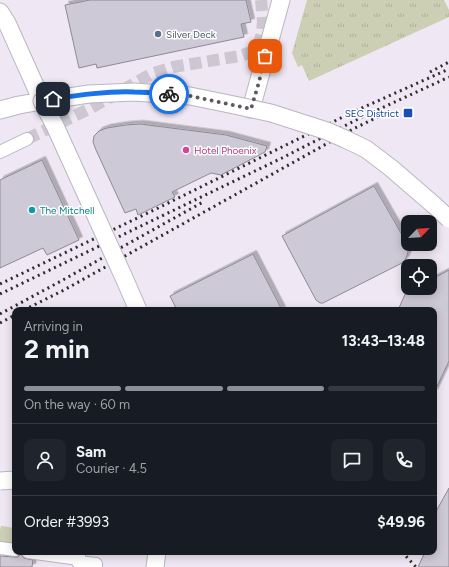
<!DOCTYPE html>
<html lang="en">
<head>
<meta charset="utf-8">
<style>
	body { margin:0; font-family:Figtree,sans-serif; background:#20242c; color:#f1f3f6; height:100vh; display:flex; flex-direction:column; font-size:15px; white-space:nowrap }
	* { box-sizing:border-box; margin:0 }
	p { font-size:13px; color:#9ea1a6 }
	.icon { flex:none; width:22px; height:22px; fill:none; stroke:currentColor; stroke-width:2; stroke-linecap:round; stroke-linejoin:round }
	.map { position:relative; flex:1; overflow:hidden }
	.details { position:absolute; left:12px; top:307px; width:425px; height:248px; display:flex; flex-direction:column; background:#171b24; border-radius:8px; box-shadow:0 2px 10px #0003 }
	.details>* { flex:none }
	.needle { width:26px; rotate:65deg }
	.controls { position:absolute; left:401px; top:215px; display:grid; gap:8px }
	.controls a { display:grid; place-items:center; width:36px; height:36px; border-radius:8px; background:#171b24; box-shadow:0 2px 10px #0003; font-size:20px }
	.pin { position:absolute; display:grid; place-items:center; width:34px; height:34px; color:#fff; margin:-17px; border-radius:8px; box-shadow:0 2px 6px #0006 }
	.courier { position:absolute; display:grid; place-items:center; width:40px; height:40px; margin:-20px; border:3px solid #1a73e8; border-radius:50%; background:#fff; color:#222; box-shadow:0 1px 5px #0007 }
	.head em { font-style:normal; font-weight:700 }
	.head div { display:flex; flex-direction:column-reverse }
	.head { display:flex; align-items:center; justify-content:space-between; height:68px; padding:0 12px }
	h1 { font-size:26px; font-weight:700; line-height:30px }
	.bar { display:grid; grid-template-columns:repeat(4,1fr); gap:6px 4px; align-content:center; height:48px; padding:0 12px }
	.bar i { height:5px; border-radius:3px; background:#363941 }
	.bar .selected { background:#8c9099 }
	.bar p { grid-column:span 4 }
	.line { display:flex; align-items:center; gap:10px; padding:0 12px; border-top:1px solid #363941 }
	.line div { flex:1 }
	.round { display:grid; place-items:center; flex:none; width:42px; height:42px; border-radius:8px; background:#20242c }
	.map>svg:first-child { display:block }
	.grass { fill:url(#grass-tufts) }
	.building { fill:#cec9d6; stroke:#8e8995; filter:url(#shadow) }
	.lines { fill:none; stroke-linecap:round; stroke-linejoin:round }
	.street-tunnel { stroke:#cdc7d2; stroke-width:12; stroke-dasharray:12 6; stroke-linecap:butt }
	.street-casing { stroke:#bcb5c0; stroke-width:14 }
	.secondary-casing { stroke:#bcb5c0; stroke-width:19 }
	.street { stroke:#fff; stroke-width:12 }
	.secondary { stroke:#fff; stroke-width:17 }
	.rail { stroke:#2f2c30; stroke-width:3; stroke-dasharray:2 4; stroke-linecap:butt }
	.secondary-bridge-casing { stroke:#bcb5c0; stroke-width:19; stroke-linecap:butt }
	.secondary-bridge { stroke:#fff; stroke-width:17 }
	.done { stroke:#5d595f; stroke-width:4; stroke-dasharray:0 7.2 }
	.route { stroke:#1a73e8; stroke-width:5 }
	.service-dot { fill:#5c6f8a; stroke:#fff; stroke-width:1.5 }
	.transit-dot { fill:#1a4fb4; stroke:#fff; stroke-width:1.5 }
	.hotel-dot { fill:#d1479c; stroke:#fff; stroke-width:1.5 }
	.culture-dot { fill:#0f9aa8; stroke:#fff; stroke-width:1.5 }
	.labels { text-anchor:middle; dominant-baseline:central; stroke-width:3; stroke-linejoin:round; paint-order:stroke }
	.service-label { font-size:10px; fill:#4e5e75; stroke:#fff; text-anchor:start }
	.transit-label { font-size:10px; fill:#164399; stroke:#fff; text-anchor:end }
	.hotel-label { font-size:10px; fill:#b23c85; stroke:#fff; text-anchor:start }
	.culture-label { font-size:10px; fill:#0d838f; stroke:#fff; text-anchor:start }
</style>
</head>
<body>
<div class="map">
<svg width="449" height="567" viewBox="0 0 449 567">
	<defs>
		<pattern id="grass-tufts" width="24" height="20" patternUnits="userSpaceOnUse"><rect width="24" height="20" fill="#cccfb4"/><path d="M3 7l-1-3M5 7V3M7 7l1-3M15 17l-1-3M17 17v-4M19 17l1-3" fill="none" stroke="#aeb19a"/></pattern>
		<filter id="shadow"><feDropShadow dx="3.5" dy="-3.5" stdDeviation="0" flood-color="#0004"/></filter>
	</defs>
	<rect width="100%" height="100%" fill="#efe8f4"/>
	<g class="grass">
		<path d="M307 0H444L449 10V17L309 81 302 65 298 67 292 53Z"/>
		<path d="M1 526 15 528V546L0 544V530Z"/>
	</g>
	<g class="building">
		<path d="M90 0H246L251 22 241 24 244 37 97 68 96 64 79 68 65 5Z"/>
		<path d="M140 124 226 135 267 146 265 152 221 175 211 173 172 192 175 197 138 215 136 209 125 213 96 150 93 142 94 136 99 131 107 128 126 125Z"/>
		<path d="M42 160 79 240 47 255 43 248 0 268V180Z"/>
		<path d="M374 186 409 247 407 256 405 260 402 263 323 303H320L316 300 282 236Z"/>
		<path d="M253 254 282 310H177L170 296Z"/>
		<path d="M449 270V361L434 393V310H398L407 290 412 288H430V280Z"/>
		<path d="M449 488V567H418L425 552H434V515Z"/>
		<path d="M21 554 24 558 33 560 32 567H0V556L14 557H18Z"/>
	</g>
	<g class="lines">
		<path class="street-tunnel" d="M27 139 91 108 151 74 173 67 240 56 254 51 259 44 262 33 263 22 261 0"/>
		<defs>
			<g id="street">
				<path d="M0 152 27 139"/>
				<path d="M0 548 15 550"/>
				<path d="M28 552 79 559"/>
				<path d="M79 556 78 562 96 564V567"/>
			</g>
			<g id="secondary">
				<path d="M0 12 7 23 42 101 19 105 0 110"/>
				<path d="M251 109 281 0"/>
				<path d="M155 567 157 552"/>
			</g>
		</defs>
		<use href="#street" class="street-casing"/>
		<use href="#secondary" class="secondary-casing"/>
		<use href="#street" class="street"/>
		<use href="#secondary" class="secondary"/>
		<g class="rail">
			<path d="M430 72 449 62"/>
			<path d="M0 284 154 210 353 112 449 69"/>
			<path d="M0 294 282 158 360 118 449 77"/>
			<path d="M24 310 64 290 355 128 390 111"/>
			<path d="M0 314 61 281 203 202"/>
			<path d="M0 323 15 315"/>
			<path d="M0 481 15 479"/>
			<path d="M402 552 416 567"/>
		</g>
		<defs>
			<g id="secondary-bridge">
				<path d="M138 310 125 280 55 126 42 101 89 94 134 92 190 96 234 105 271 113 327 131 345 139 366 149 391 168 435 206 449 219"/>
				<path d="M0 481 15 480"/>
			</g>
		</defs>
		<use href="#secondary-bridge" class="secondary-bridge-casing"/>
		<use href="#secondary-bridge" class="secondary-bridge"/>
	</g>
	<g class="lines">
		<path class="done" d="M169 94 190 96 251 109 259 82 265 56"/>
		<path class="route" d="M53 99C80 95 107 91 134 92 146 92 157 93 169 94"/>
	</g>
	<circle class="service-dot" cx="158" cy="34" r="4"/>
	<rect class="transit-dot" x="403" y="108" width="10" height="10" rx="2"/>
	<circle class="hotel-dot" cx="186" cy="150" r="4"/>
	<circle class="culture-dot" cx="32" cy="210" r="4"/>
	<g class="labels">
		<g class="service-label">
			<text x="166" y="34">Silver Deck</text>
		</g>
		<g class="transit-label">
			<text x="399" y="113">SEC District</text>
		</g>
		<g class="hotel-label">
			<text x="194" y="150">Hotel Phoenix</text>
		</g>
		<g class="culture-label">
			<text x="40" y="210">The Mitchell</text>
		</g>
	</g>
</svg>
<div class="controls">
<a><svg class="needle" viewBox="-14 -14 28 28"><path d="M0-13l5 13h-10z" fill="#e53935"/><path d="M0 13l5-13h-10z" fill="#9ea1a6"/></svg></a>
<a><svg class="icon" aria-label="locate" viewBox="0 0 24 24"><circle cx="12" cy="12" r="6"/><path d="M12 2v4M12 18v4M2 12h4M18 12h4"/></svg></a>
</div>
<div class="pin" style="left:265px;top:56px;background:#ea580c"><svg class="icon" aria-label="bag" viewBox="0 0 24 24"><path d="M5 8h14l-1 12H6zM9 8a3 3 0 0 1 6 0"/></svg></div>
<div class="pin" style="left:53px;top:99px;background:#1f2937"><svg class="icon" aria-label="home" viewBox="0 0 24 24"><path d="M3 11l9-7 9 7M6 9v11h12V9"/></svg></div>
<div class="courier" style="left:169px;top:94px"><svg class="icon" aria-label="bike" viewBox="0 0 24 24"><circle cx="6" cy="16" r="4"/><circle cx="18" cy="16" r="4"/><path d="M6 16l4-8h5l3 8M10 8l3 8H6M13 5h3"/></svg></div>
<section class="details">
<div class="head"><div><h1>2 min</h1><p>Arriving in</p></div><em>13:43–13:48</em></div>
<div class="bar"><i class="selected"></i><i class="selected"></i><i class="selected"></i><i></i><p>On the way · 60 m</p></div>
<div class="line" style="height:72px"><a class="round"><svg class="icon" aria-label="person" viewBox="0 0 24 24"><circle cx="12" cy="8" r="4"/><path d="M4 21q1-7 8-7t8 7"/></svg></a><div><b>Sam</b><p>Courier · 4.5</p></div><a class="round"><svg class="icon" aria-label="chat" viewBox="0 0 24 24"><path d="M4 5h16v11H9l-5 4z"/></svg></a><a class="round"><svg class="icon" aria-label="phone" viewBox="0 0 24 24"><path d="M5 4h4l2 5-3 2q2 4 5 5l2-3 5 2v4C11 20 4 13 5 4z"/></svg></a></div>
<div class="line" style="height:52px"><div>Order #3993</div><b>$49.96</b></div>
</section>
</div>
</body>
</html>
